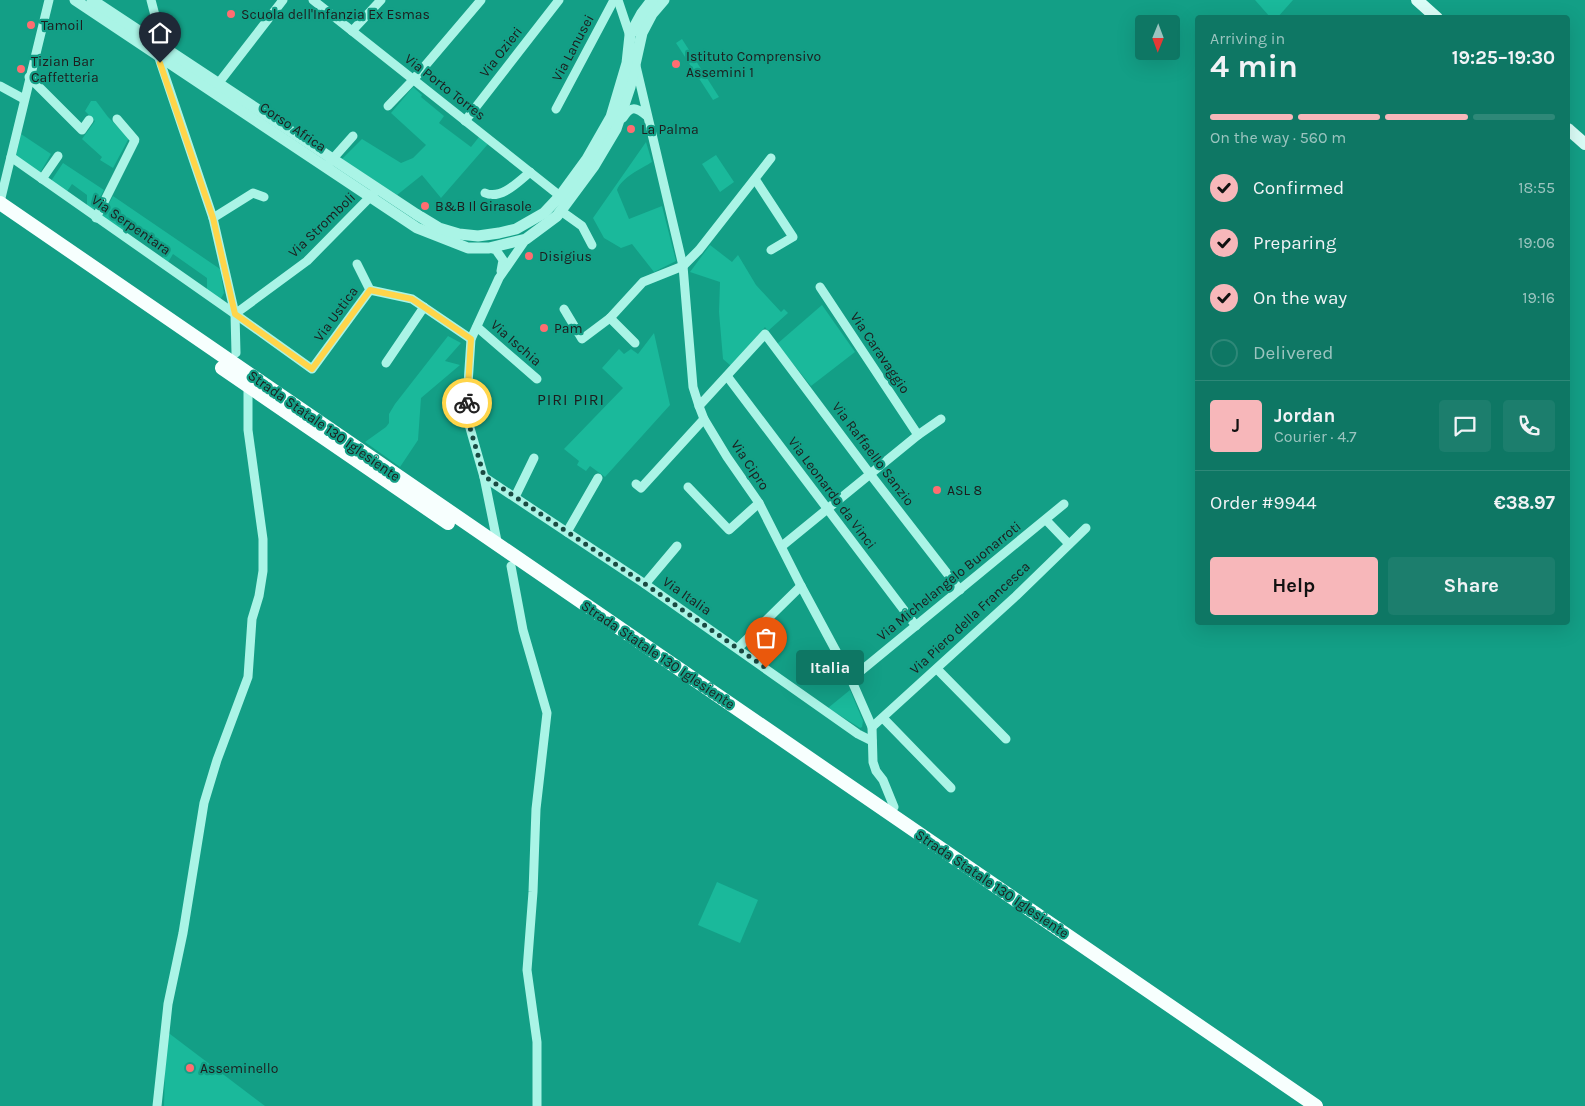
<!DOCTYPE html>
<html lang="en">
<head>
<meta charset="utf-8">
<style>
	body { margin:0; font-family:Karla,sans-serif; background:#1c7e6d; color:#f1f3f6; height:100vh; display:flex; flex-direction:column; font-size:19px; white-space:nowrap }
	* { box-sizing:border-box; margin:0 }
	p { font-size:16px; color:#9bc4bf }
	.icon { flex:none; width:28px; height:28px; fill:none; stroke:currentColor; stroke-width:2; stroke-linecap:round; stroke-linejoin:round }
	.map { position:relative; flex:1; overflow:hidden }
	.sheet { position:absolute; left:1195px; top:15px; width:375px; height:610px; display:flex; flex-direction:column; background:#0e7764; border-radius:5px; box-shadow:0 5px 20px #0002 }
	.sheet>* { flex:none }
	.needle { width:32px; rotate:181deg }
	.controls { position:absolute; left:1135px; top:15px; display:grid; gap:10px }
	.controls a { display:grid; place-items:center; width:45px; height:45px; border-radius:5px; background:#0e7764; box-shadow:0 5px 20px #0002; font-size:25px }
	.pin { position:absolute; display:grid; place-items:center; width:42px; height:42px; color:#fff; margin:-51px -21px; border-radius:50% 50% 50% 0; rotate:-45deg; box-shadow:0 0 5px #0007 }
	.pin .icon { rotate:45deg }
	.courier { position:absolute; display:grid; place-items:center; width:50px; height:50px; margin:-25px; border:4px solid #ffd54a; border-radius:50%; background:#fff; color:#222; box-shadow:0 1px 6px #0007 }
	.bubble { position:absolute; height:35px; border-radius:5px; background:#0e7764; box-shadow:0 5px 20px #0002; font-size:16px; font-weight:700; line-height:35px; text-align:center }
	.headline em { font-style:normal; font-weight:700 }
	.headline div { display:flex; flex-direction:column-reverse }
	.headline { display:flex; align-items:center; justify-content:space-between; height:85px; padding:0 15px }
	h1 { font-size:32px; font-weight:700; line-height:38px }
	.bar { display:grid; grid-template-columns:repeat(4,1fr); gap:8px 5px; align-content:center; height:60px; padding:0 15px }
	.bar i { height:6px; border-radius:4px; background:#2e8878 }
	.bar .on { background:#f7b7ba }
	.bar p { grid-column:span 4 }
	.line { display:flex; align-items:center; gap:12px; padding:0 15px; border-top:1px solid #2e8878 }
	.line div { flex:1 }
	.round { display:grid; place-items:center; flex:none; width:52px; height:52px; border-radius:5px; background:#1c7e6d }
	ol { padding:0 15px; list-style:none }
	li { display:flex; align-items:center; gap:15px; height:55px }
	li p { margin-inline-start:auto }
	li .icon { padding:5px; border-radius:50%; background:#f7b7ba; color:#111; stroke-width:4 }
	li:last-child { color:#9bc4bf }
	li i { width:28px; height:28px; border:2px solid #2e8878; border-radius:50% }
	.primary-button { display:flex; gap:10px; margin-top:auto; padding:10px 15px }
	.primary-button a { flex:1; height:58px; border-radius:5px; background:#f7b7ba; color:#111; font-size:20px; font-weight:700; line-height:58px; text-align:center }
	.primary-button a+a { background:#1c7e6d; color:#f1f3f6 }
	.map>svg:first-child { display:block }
	.green { fill:#1ab99b }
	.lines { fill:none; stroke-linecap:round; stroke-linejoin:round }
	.minor { stroke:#aaf4e6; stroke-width:9 }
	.tertiary { stroke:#aaf4e6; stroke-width:11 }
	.secondary { stroke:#dafdf7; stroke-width:12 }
	.primary { stroke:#f7fffe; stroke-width:14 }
	.done { stroke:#1a4a42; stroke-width:5; stroke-dasharray:0 9 }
	.route { stroke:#ffd54a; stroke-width:6 }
	.poi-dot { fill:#ff6d71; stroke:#139f86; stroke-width:2 }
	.labels { text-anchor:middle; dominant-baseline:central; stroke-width:4.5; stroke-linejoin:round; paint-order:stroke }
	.poi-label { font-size:14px; fill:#1d1d1d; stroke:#139f86; text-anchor:start }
	.street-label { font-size:14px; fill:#1d1d1d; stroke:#139f86 }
	.quarter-label { font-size:16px; letter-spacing:1px; fill:#1d1d1d; stroke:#139f86 }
</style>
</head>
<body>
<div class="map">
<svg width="1585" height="1106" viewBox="0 0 1585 1106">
	<rect width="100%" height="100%" fill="#139f86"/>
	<g class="green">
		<path d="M1255 0H1293L1277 18 1270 17Z"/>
		<path d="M682 39 719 97 713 100 676 43Z"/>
		<path d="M413 87 422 95 421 97 444 116 439 123 471 147 479 137 488 144 441 198 422 175 397 195 342 159 362 139 401 163 413 158 426 145 391 113Z"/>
		<path d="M91 101H96L108 117 129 138 113 168 100 160 102 157 82 139 95 121 85 111Z"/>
		<path d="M21 134 51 154 40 173 16 156Z"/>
		<path d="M646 142 652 162C641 169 622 177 617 190L629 219 662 206 676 261 654 272 632 244 621 248 604 238 593 218Z"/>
		<path d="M716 155 734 182 720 192 702 164Z"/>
		<path d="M63 163 104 190 93 211 87 207V195L72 184 66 193 51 181Z"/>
		<path d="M113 196 220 269 224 293 220 300 207 291V278L173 254 167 264 161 260 168 250 131 226 125 235 101 218Z"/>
		<path d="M710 245 732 262 738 255 756 285 781 312 784 309 788 313 768 331 765 327 731 366 723 359 719 312 720 282 690 272Z"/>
		<path d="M822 305 855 352 811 386 777 344Z"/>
		<path d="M654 333 670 405 605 477 590 466 586 471 577 465 579 461 564 449 623 388 602 368 619 349 624 354 631 349 638 354Z"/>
		<path d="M448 336 461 343 445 361 460 365 421 398 418 440 400 467 365 442 386 427 389 423V414L395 404Z"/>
		<path d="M850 690 863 721 862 727 860 728 828 708Z"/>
		<path d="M717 882 758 900 740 943 698 925Z"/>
		<path d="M166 1031 265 1106H164Z"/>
	</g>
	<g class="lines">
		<g class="minor">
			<path d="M151 0 163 46 158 55 213 218 235 314 236 353"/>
			<path d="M313 0 560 196"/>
			<path d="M618 0 631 39"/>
			<path d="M352 31 381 0"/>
			<path d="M636 66 683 266 693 387 699 406 704 419 727 457 759 503 801 586 851 679 872 727 873 762 876 771 883 780 894 807"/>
			<path d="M29 77 82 130 89 120"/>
			<path d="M0 86 24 99"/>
			<path d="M214 89 283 0"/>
			<path d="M388 106 413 80 481 0"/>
			<path d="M556 109 614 0"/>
			<path d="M623 118C631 105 636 107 647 116"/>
			<path d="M465 121 559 0"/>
			<path d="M11 157 235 314 312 369 370 290 412 299 471 339"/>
			<path d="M329 163 353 136"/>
			<path d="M42 179 58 156"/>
			<path d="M755 179 793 237 771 250"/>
			<path d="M485 193C501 200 518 182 530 172"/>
			<path d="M0 202 49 0"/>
			<path d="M561 211 582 226 592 245"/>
			<path d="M96 218 135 140 117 119"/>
			<path d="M213 218 253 193 264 197"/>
			<path d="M489 248 496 250 503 260 501 271"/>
			<path d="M357 264 370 290"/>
			<path d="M820 287 918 435"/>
			<path d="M564 309 582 339 610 318 643 282 683 266 699 250 771 158"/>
			<path d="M235 314 307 261 374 193"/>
			<path d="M610 318 635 343"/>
			<path d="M477 327 537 379"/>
			<path d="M386 363 424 307"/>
			<path d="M727 376 916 626"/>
			<path d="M699 406 765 334 870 474 960 590"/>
			<path d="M484 477 645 584 858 734 872 741"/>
			<path d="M636 484 641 488 704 419"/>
			<path d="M688 487 729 530 759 503"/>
			<path d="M515 497 534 458"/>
			<path d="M1046 520 1069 544"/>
			<path d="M567 532 598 478"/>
			<path d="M498 546 484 477 466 414 471 339 499 278 526 239"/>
			<path d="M782 546 918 435 941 419"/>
			<path d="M511 566 523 630 547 713 536 809 533 892 527 970 537 1042V1106"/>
			<path d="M645 584 677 546"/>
			<path d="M738 648 801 586"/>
			<path d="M937 669 1006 739"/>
			<path d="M851 679 1064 504"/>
			<path d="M883 718 951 788"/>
			<path d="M872 727 1016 596 1086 528"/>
			<path d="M157 1106 168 1004 183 933 204 803 217 760 248 677 252 619 259 596 263 571V539L248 430V386"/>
		</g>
		<g class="tertiary">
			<path d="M75 0 417 228 468 248H489L526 239 557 216 594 166 616 129 630 87 642 33 652 14 664 0"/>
			<path d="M92 0 416 214 439 228 459 234 478 236 499 233 516 229 544 213 560 196 587 159 611 117 627 63 630 35 642 13 652 0"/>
		</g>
		<g class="secondary">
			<path d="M1417 0 1437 18"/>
			<path d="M1568 129 1585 144"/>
		</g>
		<g class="primary">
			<path d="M0 203 1316 1106"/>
			<path d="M222 368 448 523"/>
		</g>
	</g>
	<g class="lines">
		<path class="done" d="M467 403 466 414 484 476 645 584 766 668"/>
		<path class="route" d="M160 63 213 218 235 314 312 369 370 290 412 299 471 339 467 403"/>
	</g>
	<g class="poi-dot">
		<circle cx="231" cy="14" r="5"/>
		<circle cx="31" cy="25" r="5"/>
		<circle cx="676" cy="64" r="5"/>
		<circle cx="21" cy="69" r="5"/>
		<circle cx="631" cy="129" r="5"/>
		<circle cx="425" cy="206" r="5"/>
		<circle cx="529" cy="256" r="5"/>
		<circle cx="544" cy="328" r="5"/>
		<circle cx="937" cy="490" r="5"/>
		<circle cx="190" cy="1068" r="5"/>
	</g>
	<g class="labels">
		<g class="poi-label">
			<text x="241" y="14">Scuola dell'Infanzia Ex Esmas</text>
			<text x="41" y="25">Tamoil</text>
			<text x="686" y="56">Istituto Comprensivo<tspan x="686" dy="16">Assemini 1</tspan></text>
			<text x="31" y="61">Tizian Bar<tspan x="31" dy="16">Caffetteria</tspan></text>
			<text x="641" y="129">La Palma</text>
			<text x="435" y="206">B&amp;B Il Girasole</text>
			<text x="539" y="256">Disigius</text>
			<text x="554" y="328">Pam</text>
			<text x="947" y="490">ASL 8</text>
			<text x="200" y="1068">Asseminello</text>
		</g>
		<g class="street-label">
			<text transform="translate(573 48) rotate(-62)">Via Lanusei</text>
			<text transform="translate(501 52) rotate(-52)">Via Ozieri</text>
			<text transform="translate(445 87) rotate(38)">Via Porto Torres</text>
			<text transform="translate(293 127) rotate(34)">Corso Africa</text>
			<text transform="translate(131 225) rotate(35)">Via Serpentara</text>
			<text transform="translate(322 225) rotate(-44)">Via Stromboli</text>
			<text transform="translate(336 314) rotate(-54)">Via Ustica</text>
			<text transform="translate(516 343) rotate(41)">Via Ischia</text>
			<text transform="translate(880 353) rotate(56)">Via Caravaggio</text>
			<text transform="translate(324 426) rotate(35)">Strada Statale 130 Iglesiente</text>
			<text transform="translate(873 454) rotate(53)">Via Raffaello Sanzio</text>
			<text transform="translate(750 465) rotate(56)">Via Cipro</text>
			<text transform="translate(832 493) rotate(53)">Via Leonardo da Vinci</text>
			<text transform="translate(949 581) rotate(-39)">Via Michelangelo Buonarroti</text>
			<text transform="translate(687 596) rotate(35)">Via Italia</text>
			<text transform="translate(970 618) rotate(-43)">Via Piero della Francesca</text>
			<text transform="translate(658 655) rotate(34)">Strada Statale 130 Iglesiente</text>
			<text transform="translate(992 884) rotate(34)">Strada Statale 130 Iglesiente</text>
		</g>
		<g class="quarter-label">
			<text x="571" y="399">PIRI PIRI</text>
		</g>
	</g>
</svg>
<div class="controls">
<a><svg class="needle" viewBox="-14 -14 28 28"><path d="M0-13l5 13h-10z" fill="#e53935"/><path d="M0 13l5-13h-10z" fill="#9bc4bf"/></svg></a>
</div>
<div class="pin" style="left:766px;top:668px;background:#ea580c"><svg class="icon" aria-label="bag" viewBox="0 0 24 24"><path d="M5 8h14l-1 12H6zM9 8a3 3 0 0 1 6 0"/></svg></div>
<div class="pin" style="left:160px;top:63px;background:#1f2937"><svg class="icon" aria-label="home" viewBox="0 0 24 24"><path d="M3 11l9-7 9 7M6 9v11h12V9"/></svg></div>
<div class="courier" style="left:467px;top:403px"><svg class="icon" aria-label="bike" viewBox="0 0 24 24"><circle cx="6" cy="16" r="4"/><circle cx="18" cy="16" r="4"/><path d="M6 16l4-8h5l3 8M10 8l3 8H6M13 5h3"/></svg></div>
<div class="bubble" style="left:796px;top:650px;width:68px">Italia</div>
<section class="sheet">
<div class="headline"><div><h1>4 min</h1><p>Arriving in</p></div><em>19:25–19:30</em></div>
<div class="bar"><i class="on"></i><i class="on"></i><i class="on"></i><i></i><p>On the way · 560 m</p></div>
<ol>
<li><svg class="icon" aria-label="check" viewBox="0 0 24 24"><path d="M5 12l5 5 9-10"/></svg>Confirmed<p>18:55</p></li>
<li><svg class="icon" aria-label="check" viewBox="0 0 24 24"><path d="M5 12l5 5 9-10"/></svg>Preparing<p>19:06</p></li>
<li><svg class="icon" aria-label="check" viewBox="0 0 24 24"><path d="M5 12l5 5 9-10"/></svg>On the way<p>19:16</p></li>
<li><i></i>Delivered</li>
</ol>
<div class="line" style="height:90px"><b class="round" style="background:#f7b7ba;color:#111">J</b><div><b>Jordan</b><p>Courier · 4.7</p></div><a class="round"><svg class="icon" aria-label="chat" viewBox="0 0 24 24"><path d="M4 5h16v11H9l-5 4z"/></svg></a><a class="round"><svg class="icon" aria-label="phone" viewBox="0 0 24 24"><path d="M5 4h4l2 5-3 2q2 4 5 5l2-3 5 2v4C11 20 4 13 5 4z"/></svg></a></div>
<div class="line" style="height:65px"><div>Order #9944</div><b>€38.97</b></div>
<div class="primary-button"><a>Help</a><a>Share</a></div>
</section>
</div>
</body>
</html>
